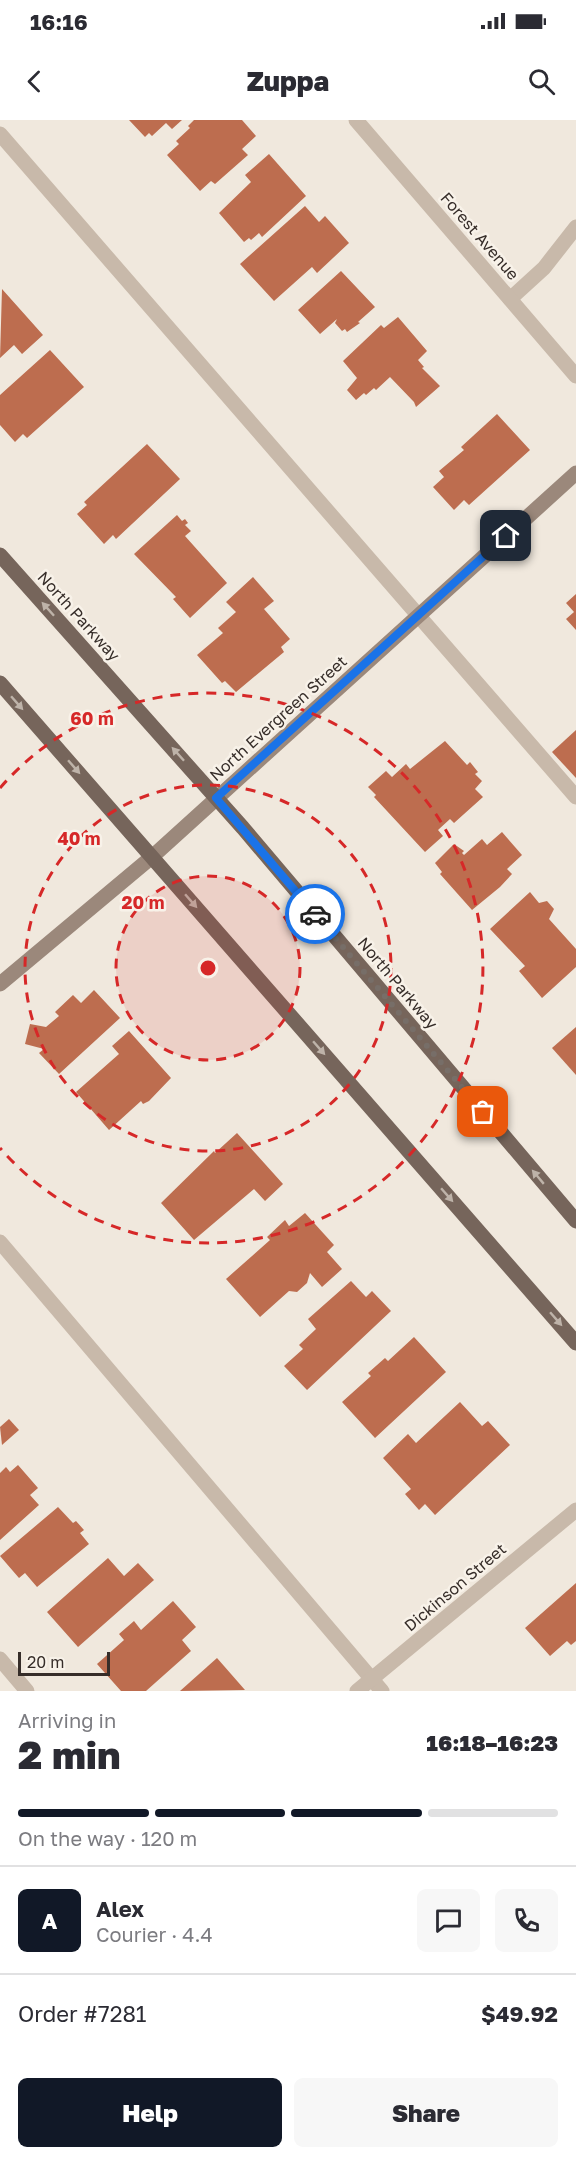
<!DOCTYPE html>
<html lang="en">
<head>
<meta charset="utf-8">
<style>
	body { margin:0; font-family:"Golos Text",sans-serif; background:#f7f7f7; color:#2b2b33; height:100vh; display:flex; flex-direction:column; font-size:22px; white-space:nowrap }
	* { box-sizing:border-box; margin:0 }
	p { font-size:20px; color:#7c7c81 }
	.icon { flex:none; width:33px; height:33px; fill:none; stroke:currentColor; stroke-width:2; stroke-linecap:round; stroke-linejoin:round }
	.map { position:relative; height:1571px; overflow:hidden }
	.sheet { display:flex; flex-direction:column; background:#fff; flex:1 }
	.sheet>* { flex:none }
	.scale { position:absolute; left:18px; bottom:15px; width:92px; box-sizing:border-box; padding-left:6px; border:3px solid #362d29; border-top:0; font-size:16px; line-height:21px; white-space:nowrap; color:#362d29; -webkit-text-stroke:4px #f8f2e9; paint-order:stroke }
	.pin { position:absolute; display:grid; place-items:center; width:51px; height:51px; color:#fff; margin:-26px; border-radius:12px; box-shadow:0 3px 9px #0006 }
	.courier { position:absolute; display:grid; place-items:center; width:60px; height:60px; margin:-30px; border:4px solid #1a73e8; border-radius:50%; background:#fff; color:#222; box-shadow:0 2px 8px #0007 }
	.headline em { font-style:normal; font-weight:800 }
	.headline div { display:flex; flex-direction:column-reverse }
	.headline { display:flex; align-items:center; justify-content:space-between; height:102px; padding:0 18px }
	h1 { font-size:39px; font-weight:800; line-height:45px }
	.bar { display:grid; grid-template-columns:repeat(4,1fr); gap:9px 6px; align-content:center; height:72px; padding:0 18px }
	.bar i { height:8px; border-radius:4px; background:#e1e1e2 }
	.bar .active { background:#111827 }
	.bar p { grid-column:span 4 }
	.line { display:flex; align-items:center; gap:15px; padding:0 18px; border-top:2px solid #e1e1e2 }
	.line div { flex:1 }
	.round { display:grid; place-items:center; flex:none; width:63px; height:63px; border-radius:9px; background:#f7f7f7 }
	.primary-button { display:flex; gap:12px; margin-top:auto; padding:12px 18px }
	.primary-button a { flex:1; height:69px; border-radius:9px; background:#111827; color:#fff; font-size:24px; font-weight:800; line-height:69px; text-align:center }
	.primary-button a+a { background:#f7f7f7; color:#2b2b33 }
	.status { display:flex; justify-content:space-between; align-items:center; height:42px; padding:0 30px; background:#fff; direction:ltr }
	.status svg { height:16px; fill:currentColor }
	header { display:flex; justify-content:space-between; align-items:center; height:78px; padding:0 18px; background:#fff; font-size:27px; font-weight:800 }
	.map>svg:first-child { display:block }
	.building { fill:#bd6d4f }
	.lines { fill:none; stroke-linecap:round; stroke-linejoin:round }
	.lane { stroke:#c8b9aa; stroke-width:15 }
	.street { stroke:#c8b9aa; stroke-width:15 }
	.secondary { stroke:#9b887b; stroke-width:15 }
	.primary { stroke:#76655b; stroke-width:15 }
	.oneway { fill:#beb3a9 }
	.done { stroke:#776e68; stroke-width:6; stroke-dasharray:0 10.8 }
	.route { stroke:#1a73e8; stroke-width:8 }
	.ring { fill:none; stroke:#d62828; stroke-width:3; stroke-dasharray:10 8 }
	.labels { text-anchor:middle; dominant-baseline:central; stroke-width:5; stroke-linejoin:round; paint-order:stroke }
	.street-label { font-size:16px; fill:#362d29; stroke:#f8f2e9 }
	.centre { fill:#d62828; stroke:#f8f2e9; stroke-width:3 }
	.ring-label { font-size:18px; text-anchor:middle; font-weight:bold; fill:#d62828; stroke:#f8f2e9; stroke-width:5; stroke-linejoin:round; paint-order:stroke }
</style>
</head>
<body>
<div class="status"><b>16:16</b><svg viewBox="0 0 49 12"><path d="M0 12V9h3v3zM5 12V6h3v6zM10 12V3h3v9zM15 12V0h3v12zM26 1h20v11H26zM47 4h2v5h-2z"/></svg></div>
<header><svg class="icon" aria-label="back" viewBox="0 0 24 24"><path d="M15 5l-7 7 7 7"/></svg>Zuppa<svg class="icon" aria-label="search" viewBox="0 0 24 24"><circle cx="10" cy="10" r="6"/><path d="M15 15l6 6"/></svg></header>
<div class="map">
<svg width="576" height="1571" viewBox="0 0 576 1571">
	<rect width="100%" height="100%" fill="#f0e8dd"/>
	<g class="building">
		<path d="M129 0H182L172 9 166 3 152 16 149 13 145 17Z"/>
		<path d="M194 0H242L256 16 242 29 248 35 215 64 211 61 200 71 167 35 179 24 176 21 190 8 188 6Z"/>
		<path d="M269 34 306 76 262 117 259 113 251 120 249 118 244 122 219 93 251 62 245 55Z"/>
		<path d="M305 86 319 102 325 96 349 123 317 153 312 147 274 181 240 144Z"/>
		<path d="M341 151 375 187 358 202 360 203 347 212 345 209 342 211 335 203 337 199 320 214 298 190Z"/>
		<path d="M2 169 43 215 22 234 14 225 0 238Z"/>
		<path d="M398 197 427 231 418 240 424 247 422 248 440 266 416 287 414 282 390 257 376 270 374 268 366 275 364 273 356 280 347 270 357 258 343 241 381 205 384 208Z"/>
		<path d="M50 230 84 267 27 318 23 314 15 322 0 305V275Z"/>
		<path d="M497 294 530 330 469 385 464 380 454 390 433 367 444 357 439 351 464 330 461 327Z"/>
		<path d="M147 324 180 359 116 419 113 415 104 424 77 394 87 385 84 382Z"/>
		<path d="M177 395 182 401 185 399 188 403 185 405 191 411 185 416 227 463 190 498 173 479 176 477 134 434Z"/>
		<path d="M253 457 274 481 264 489 290 519 281 527 284 532 236 572 225 561 222 563 197 535 223 513 218 508 236 492 226 482Z"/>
		<path d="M576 474V510L566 499 574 492 566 483Z"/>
		<path d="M576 610V658L552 632Z"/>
		<path d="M445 621 467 645 470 642 478 652 475 654 482 661 475 669 483 677 454 703 450 699 438 710 443 716 425 732 374 677 376 675 368 667 386 651 392 657 406 644 410 649Z"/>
		<path d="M502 712 522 735 507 749 512 754 500 767 472 790 440 754 442 752 435 743 454 724 464 731 462 733 464 735 482 719 487 725Z"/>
		<path d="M530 772 539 783 547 781 554 789 549 799 576 829V847L542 878 519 851 525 846 490 809Z"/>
		<path d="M94 870 120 898 59 954 39 933 44 929 25 924 30 904 46 907 59 896 55 892 73 875 81 883Z"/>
		<path d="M576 907V955L552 928Z"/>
		<path d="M129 911 171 958 149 981 143 984 141 981 109 1010 76 972 119 934 112 926Z"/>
		<path d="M237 1013 283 1064 265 1081 254 1069 194 1120 161 1083 214 1031 215 1033Z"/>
		<path d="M305 1093 334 1125 327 1132 342 1149 322 1167 310 1153 307 1163 297 1172 289 1171 260 1197 226 1159 270 1120 267 1117 285 1100 289 1106Z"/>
		<path d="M351 1161 366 1177 372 1171 391 1191 307 1270 284 1246 303 1229 299 1225 316 1209 308 1199Z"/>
		<path d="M414 1217 446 1252 375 1318 342 1282 371 1256 368 1253 385 1238 388 1241Z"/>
		<path d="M460 1282 482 1306 488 1301 510 1325 435 1395 425 1384 419 1390 405 1374 411 1369 383 1338 408 1314 416 1323Z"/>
		<path d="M9 1299 19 1310 2 1325 0 1307Z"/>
		<path d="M18 1345 38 1368 30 1375 39 1385 0 1420V1353L6 1347 10 1352Z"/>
		<path d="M58 1387 73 1403 76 1401 84 1410 80 1413 89 1424 37 1467 25 1453 19 1458 0 1436Z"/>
		<path d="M108 1438 124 1456 138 1443 154 1460 78 1527 47 1492Z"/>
		<path d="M576 1463V1521L571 1525 567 1521 550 1536 525 1508Z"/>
		<path d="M173 1481 196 1507 182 1520 191 1531 146 1571H121L97 1544 124 1520 119 1514 134 1501 141 1510Z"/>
		<path d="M217 1538 245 1570 180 1571Z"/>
	</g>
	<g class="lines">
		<g class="lane">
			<path d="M0 14 576 677"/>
			<path d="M510 179 544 148 576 107"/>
			<path d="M0 1122 382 1571"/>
		</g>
		<g class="street">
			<path d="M356 0 576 256"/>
			<path d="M0 1539 27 1571"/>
			<path d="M357 1571 576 1390"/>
		</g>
		<path class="secondary" d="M0 864 153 736 576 353"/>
		<g class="primary">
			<path d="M0 435 243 708 576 1101"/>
			<path d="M0 563 576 1223"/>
		</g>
	</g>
	<defs><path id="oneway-solid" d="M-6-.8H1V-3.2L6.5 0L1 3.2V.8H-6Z" transform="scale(1.5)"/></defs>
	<g class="oneway">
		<use href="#oneway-solid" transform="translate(48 489) rotate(-132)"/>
		<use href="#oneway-solid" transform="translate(17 583) rotate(49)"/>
		<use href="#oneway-solid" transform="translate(178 634) rotate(-132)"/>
		<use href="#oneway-solid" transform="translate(74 647) rotate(49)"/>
		<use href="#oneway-solid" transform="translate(191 781) rotate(49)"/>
		<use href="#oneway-solid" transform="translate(319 928) rotate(49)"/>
		<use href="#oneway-solid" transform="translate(538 1057) rotate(-130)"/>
		<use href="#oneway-solid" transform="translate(447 1075) rotate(49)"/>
		<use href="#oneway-solid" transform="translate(556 1199) rotate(49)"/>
	</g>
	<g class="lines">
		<path class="done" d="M315 794 483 992"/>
		<path class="route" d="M315 794 216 678 506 416"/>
	</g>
	<circle cx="208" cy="848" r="92" fill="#d62828" fill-opacity=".12"/>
	<g class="ring">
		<circle cx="208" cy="848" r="92"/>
		<circle cx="208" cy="848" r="183"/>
		<path d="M0 668A275 275 0 1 1 0 1028"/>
	</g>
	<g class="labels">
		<g class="street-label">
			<text transform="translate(480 116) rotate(49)">Forest Avenue</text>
			<text transform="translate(79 496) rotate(48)">North Parkway</text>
			<text transform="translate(278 598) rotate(-42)">North Evergreen Street</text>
			<text transform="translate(398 863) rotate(50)">North Parkway</text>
			<text transform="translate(455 1467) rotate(-40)">Dickinson Street</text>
		</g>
	</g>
	<circle cx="208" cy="848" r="9" class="centre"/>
	<g class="ring-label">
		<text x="92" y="605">60 m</text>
		<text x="79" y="725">40 m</text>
		<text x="143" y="789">20 m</text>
	</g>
</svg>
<div class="scale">20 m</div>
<div class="pin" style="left:483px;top:992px;background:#ea580c"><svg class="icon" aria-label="bag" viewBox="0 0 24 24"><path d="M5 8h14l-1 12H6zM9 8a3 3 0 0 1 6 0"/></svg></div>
<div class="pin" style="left:506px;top:416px;background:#1f2937"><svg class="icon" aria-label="home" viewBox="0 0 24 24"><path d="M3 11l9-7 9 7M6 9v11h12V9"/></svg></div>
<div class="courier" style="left:315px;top:794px"><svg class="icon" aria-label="car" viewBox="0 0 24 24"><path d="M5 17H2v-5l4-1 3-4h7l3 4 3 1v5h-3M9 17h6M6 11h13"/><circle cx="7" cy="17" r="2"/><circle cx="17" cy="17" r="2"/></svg></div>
</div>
<section class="sheet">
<div class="headline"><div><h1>2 min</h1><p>Arriving in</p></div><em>16:18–16:23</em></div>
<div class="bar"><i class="active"></i><i class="active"></i><i class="active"></i><i></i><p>On the way · 120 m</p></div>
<div class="line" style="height:108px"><b class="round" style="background:#111827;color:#fff">A</b><div><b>Alex</b><p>Courier · 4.4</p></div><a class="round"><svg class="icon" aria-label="chat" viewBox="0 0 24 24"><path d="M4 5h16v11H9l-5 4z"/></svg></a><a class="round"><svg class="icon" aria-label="phone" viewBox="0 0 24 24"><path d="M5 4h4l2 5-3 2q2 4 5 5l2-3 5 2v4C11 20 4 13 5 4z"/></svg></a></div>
<div class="line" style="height:78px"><div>Order #7281</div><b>$49.92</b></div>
<div class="primary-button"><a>Help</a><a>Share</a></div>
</section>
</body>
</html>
